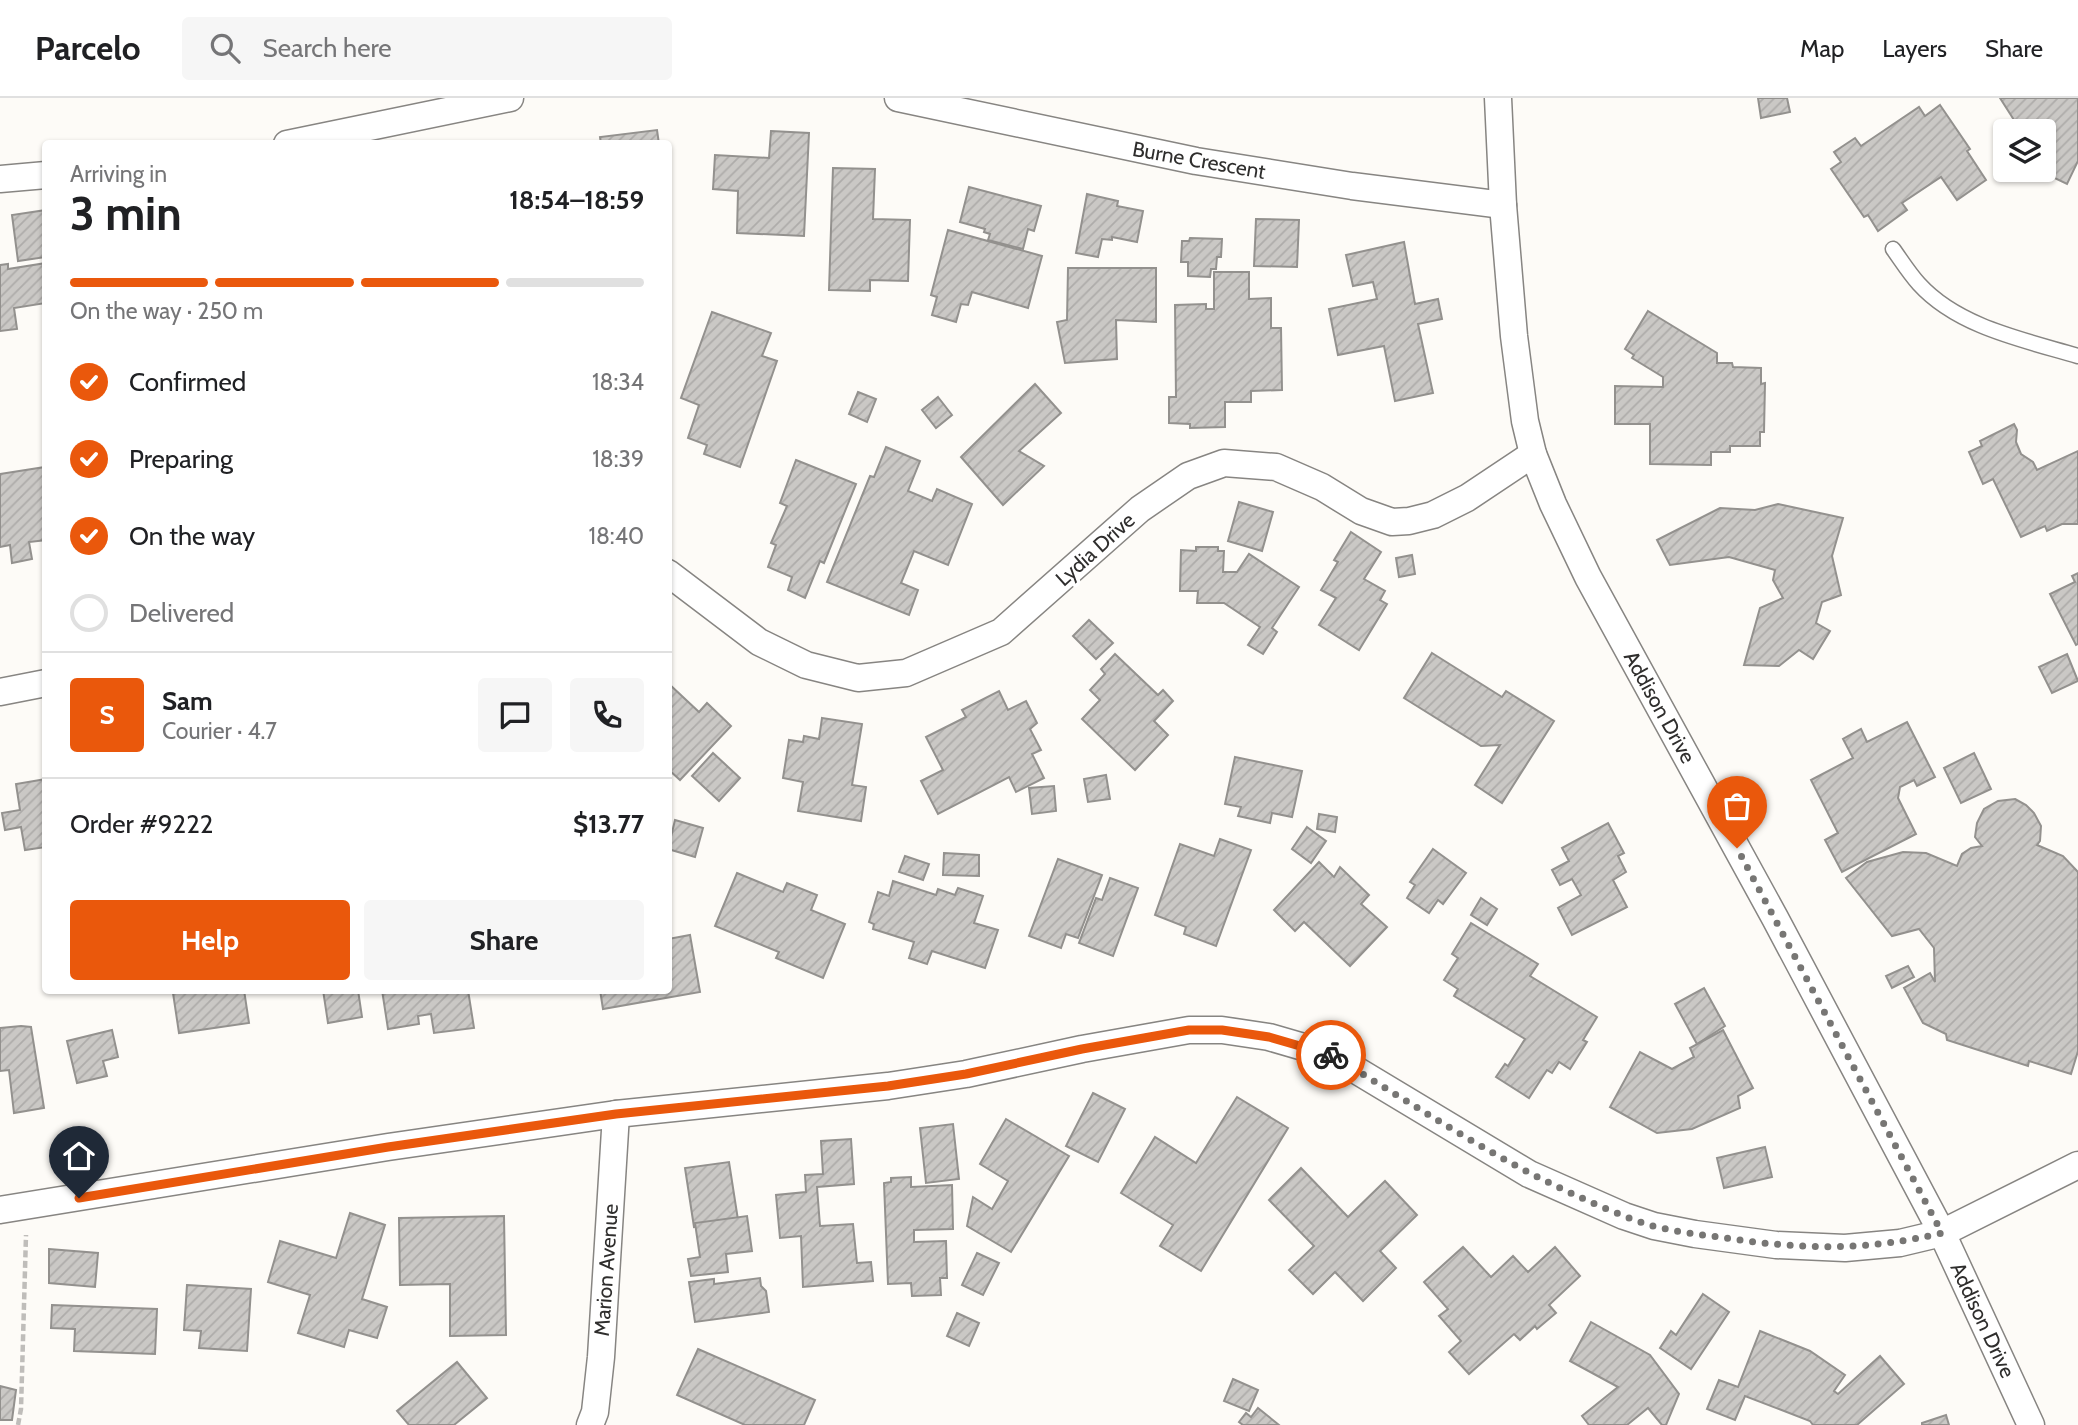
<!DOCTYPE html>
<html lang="en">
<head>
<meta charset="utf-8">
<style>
	body { margin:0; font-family:Cabin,sans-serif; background:#f6f6f6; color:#202124; height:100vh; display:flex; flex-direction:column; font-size:26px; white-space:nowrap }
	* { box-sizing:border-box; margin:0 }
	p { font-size:23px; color:#757577 }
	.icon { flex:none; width:38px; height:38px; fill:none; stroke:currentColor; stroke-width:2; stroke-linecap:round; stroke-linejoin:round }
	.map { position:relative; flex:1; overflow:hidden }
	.sheet { position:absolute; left:42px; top:42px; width:630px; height:854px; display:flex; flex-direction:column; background:#fff; border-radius:7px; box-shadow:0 2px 5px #0004 }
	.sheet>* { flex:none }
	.controls { position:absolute; left:1993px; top:21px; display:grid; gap:14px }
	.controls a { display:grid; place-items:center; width:63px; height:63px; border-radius:7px; background:#fff; box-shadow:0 2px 5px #0004; font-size:35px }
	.pin { position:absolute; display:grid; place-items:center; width:60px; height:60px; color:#fff; margin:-72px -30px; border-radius:50% 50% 50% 0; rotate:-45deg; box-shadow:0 0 7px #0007 }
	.pin .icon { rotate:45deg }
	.courier { position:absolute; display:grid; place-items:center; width:70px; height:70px; margin:-35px; border:5px solid #ea580c; border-radius:50%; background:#fff; color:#222; box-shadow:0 2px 9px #0007 }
	.headline em { font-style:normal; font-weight:700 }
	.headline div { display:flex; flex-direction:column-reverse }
	.headline { display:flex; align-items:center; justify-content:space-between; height:119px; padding:0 28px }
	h1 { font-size:46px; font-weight:700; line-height:52px }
	.bar { display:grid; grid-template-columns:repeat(4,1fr); gap:10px 7px; align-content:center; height:84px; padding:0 28px }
	.bar i { height:9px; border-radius:5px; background:#e0e0e0 }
	.bar .current { background:#ea580c }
	.bar p { grid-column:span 4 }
	.line { display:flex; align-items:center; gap:18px; padding:0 28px; border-top:2px solid #e0e0e0 }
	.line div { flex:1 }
	.round { display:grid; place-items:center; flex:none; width:74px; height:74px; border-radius:7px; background:#f6f6f6 }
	ol { padding:0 28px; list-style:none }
	li { display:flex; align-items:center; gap:21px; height:77px }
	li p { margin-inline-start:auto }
	li .icon { padding:7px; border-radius:50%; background:#ea580c; color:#fff; stroke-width:4 }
	li:last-child { color:#757577 }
	li i { width:38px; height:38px; border:4px solid #e0e0e0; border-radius:50% }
	.cta { display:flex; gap:14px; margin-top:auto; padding:14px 28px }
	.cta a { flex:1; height:80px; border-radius:7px; background:#ea580c; color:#fff; font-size:28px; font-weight:700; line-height:80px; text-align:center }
	.cta a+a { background:#f6f6f6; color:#202124 }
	header { display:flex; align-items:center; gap:42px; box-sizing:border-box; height:98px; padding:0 35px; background:#fff; border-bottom:2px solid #e0e0e0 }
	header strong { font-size:33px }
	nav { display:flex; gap:38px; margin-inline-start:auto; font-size:24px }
	.search { width:490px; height:63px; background:#f6f6f6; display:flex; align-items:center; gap:18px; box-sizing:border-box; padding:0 24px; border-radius:7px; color:#757577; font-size:26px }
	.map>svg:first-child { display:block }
	.building { fill:url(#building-hatch); stroke:#93918e; stroke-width:2 }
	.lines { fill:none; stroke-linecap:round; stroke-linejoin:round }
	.lane-casing { stroke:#878582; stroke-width:17 }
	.street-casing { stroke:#878582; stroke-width:29 }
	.path { stroke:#bfbdba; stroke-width:4.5; stroke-dasharray:7 3.5; stroke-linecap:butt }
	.lane { stroke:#fff; stroke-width:14 }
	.street { stroke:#fff; stroke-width:26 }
	.done { stroke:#777674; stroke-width:7; stroke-dasharray:0 12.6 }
	.route { stroke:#ea580c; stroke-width:9 }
	.labels { text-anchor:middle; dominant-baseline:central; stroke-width:7; stroke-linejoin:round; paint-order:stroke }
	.street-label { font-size:21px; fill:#2f2e2d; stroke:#fff }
</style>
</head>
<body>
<header>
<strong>Parcelo</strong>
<div class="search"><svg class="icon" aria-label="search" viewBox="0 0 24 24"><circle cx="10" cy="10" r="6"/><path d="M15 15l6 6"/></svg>Search here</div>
<nav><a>Map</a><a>Layers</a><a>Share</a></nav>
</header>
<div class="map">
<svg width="2078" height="1327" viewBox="0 0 2078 1327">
	<defs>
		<pattern id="building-hatch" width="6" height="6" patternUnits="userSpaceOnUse" patternTransform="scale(1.75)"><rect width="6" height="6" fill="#cac8c5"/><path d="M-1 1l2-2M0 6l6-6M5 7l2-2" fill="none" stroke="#aeacaa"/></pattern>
	</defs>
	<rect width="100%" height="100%" fill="#fdfbf7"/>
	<g class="building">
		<path d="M1758 0H1787L1790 14 1761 20Z"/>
		<path d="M2000 0H2078V63L2067 86 2038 72H2044V33H2009L2005 29 2014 22Z"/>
		<path d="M1940 7 1970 51 1967 53 1986 82 1957 102 1941 79 1902 105 1907 112 1878 133 1868 117 1864 119 1831 71 1841 64 1834 54 1855 40 1861 48 1919 9 1925 18Z"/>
		<path d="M657 32 659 46H601L600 39Z"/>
		<path d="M771 33 809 35 804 138 737 135 738 93 713 91 715 57 769 60Z"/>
		<path d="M833 70 875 71 873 121 910 122 908 183 870 182V193L829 192Z"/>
		<path d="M969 89 1041 108 1034 133 1028 131 1023 151 988 142 990 136 984 134 985 131 960 124Z"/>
		<path d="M1087 96 1118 103 1117 108 1143 113 1137 144 1112 139V142L1102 141 1098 159 1076 155Z"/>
		<path d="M46 112V159L18 163 12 117Z"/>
		<path d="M1256 121 1299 122 1297 169 1254 168Z"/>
		<path d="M948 132 1042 158 1028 210 972 194 968 207 961 206 956 224 932 217 937 199 931 197Z"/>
		<path d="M1190 140 1222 141 1221 159H1217L1216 171H1211L1210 179 1188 178V164H1181L1182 143H1189Z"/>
		<path d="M1404 144 1415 206 1438 201 1442 221 1418 226 1433 295 1395 303 1384 248 1338 257 1329 211 1377 201 1373 184 1353 188 1346 157Z"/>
		<path d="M46 165V205L14 210 17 231 0 233V167L8 166V171Z"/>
		<path d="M1068 170H1156V224L1116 222 1117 261 1065 265 1057 224 1067 222Z"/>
		<path d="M1214 174H1249V201L1271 200V230H1281L1282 292 1251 293V304H1225V329L1190 330V326L1169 325V299H1176L1175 207 1206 206V211H1214Z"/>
		<path d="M1648 213 1717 255V265H1732L1733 269 1761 270V286L1765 285 1764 334H1760V348H1730V354H1711V367L1650 366V326H1615V288L1663 289V279L1632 260 1634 257 1625 251Z"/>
		<path d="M712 214 771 235 762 258 777 263 740 369 704 356 707 347 688 340 699 307 681 300Z"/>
		<path d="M1035 286 1061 315 1019 353 1044 368 1003 407 961 359Z"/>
		<path d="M858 294 876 301 867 324 849 316Z"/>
		<path d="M938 299 952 317 936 330 922 312Z"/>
		<path d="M2014 326 2017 332 2016 344 2021 356 2033 364 2037 372 2078 353V426H2062L2047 433 2045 428 2021 439 1993 381 1983 386 1969 354 1982 348 1980 343Z"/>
		<path d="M886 349 920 363 908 393 932 403 937 391 972 406 948 467 914 453 901 485 918 492 909 517 827 484 870 378 874 379Z"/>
		<path d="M796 362 856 386 824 465 820 463 805 500 788 492 792 479 768 469 776 447 771 445 787 408 780 405Z"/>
		<path d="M45 369 46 442 29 444 32 461 12 465 10 447 0 449V376Z"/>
		<path d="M1239 404 1273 414 1262 453 1228 443Z"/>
		<path d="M1778 406 1843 420 1832 458 1841 497 1822 504 1816 525 1830 533 1813 561 1799 552 1779 568 1744 567 1760 510 1783 500 1773 482 1775 472 1729 459 1670 467 1657 442 1720 410 1755 412Z"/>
		<path d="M1351 434 1381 454 1364 481 1385 493 1380 502 1387 506 1359 552 1319 527 1336 500 1321 492 1338 464 1334 462Z"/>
		<path d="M1196 449H1218V453H1224L1223 474H1237L1249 456 1299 489 1272 530 1277 534 1263 556 1248 547 1260 529 1224 505H1197L1198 493H1180L1181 452 1196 453Z"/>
		<path d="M1412 457 1415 476 1399 479 1396 460Z"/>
		<path d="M2078 475V546L2076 547 2050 496 2075 484 2072 478Z"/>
		<path d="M1089 522 1113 545 1096 561 1073 538Z"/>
		<path d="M1432 555 1502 599 1506 593 1554 623 1502 705 1475 687 1500 647 1481 648 1404 600Z"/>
		<path d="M1115 556 1158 597 1163 592 1173 603 1154 623 1168 637 1135 672 1082 621 1100 602 1090 592 1105 576 1101 571Z"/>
		<path d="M2067 556 2078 583 2052 595 2039 569Z"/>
		<path d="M668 585 699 614 707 605 731 628 680 682 668 671Z"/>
		<path d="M999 593 1008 612 1026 603 1037 625 1030 631 1041 652 1032 656 1044 680 1016 694 1009 679 938 716 921 683 943 672 926 639 966 619 962 612Z"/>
		<path d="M822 620 862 626 852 687 866 689 861 723 798 713 803 684 783 680 789 642 803 644 804 638 819 641Z"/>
		<path d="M1907 624 1935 679 1917 688 1914 682 1900 689 1898 700 1916 736 1842 774 1825 742 1838 735 1811 682 1853 660 1843 641 1861 631 1867 644Z"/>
		<path d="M713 655 740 680 719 703 692 678Z"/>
		<path d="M1974 655 1991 691 1961 705 1944 670Z"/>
		<path d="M1235 659 1302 673 1292 719 1272 715 1270 725 1238 718 1241 709 1225 706Z"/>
		<path d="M1106 677 1110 701 1088 704 1084 681Z"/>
		<path d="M46 681V749L25 752 21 729 5 732 2 715 20 712 16 686Z"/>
		<path d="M1054 688 1056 713 1032 716 1029 690Z"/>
		<path d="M2015 701 2026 707 2034 715 2041 728 2040 743 2037 747 2063 758 2078 774V953L2071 976 2029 963 2028 968 1947 942 1946 936 1923 925 1904 890 1930 875 1935 884 1934 850 1919 831 1892 838 1846 780 1867 764 1903 754 1926 755 1957 768 1962 756 1971 750 1982 748 1975 739 1977 725 1984 711 1998 703Z"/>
		<path d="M1319 716 1337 719 1335 734 1317 731Z"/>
		<path d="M675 722 703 730 695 759 668 751Z"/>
		<path d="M1608 725 1624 755 1618 758 1626 774 1613 782 1627 809 1572 837 1558 810 1581 797 1572 781 1560 787 1552 772 1569 763 1562 750Z"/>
		<path d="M1307 729 1326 743 1311 765 1292 751Z"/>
		<path d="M1220 741 1251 752 1216 848 1184 836 1186 829 1155 817 1180 746 1214 758Z"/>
		<path d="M1433 751 1466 775 1443 806 1438 802 1429 815 1407 800 1415 787 1410 784Z"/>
		<path d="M944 755 979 757V778L943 777Z"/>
		<path d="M905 758 929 766 923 782 899 774Z"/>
		<path d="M1058 761 1102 777 1078 840 1066 836 1061 850 1029 838Z"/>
		<path d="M1319 764 1334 779 1340 769 1369 797 1361 806 1387 829 1350 868 1304 824 1295 833 1274 812Z"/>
		<path d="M737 775 783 794 787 785 817 797 811 812 845 826 823 880 776 860 779 854 715 828Z"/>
		<path d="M1110 780 1138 790 1113 858 1079 845 1096 800 1102 802Z"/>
		<path d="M893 783 936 797 938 791 955 797 958 790 983 798 974 825 998 832 985 870 932 853 927 866 909 860 914 844 873 831 874 826 869 824 878 794 889 798Z"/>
		<path d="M1481 800 1497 811 1487 827 1471 817Z"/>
		<path d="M1471 825 1538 866 1530 878 1597 919 1583 942 1587 944 1570 971 1559 964 1552 975 1547 972 1529 1000 1496 979 1505 966 1508 968 1525 941 1454 898 1458 891 1444 882 1458 860 1452 856Z"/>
		<path d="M690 837 700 894 603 911 600 892H668V841Z"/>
		<path d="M1908 868 1914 879 1892 890 1886 878Z"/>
		<path d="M1704 890 1725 928 1697 946 1675 906Z"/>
		<path d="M191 892H244L249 925 179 935 173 895Z"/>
		<path d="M323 892H358L362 919 328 925Z"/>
		<path d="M382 892H468L474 930 434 935 431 916 418 918 419 926 388 931Z"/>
		<path d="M21 928 31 929 44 1010 14 1015 9 972 0 973V930Z"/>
		<path d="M112 932 118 959 103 963 107 978 77 985 67 943Z"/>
		<path d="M1723 932 1753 990 1738 998 1740 1010 1692 1031 1657 1035 1610 1009 1640 954 1672 971 1694 959 1690 950Z"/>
		<path d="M1093 995 1125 1011 1098 1064 1066 1048Z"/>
		<path d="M1237 999 1288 1030 1201 1173 1160 1148 1173 1127 1121 1095 1155 1039 1196 1065Z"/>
		<path d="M1006 1021 1069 1058 1011 1154 967 1128 973 1099 992 1111 1008 1083 980 1066Z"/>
		<path d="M953 1026 959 1081 926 1085 920 1030Z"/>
		<path d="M851 1041 854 1086 817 1089 820 1128 853 1126 857 1165 871 1164 873 1183 803 1189 801 1138 780 1140 776 1097 806 1094 805 1077 823 1076 821 1043Z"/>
		<path d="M1765 1049 1772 1079 1724 1090 1717 1060Z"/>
		<path d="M729 1064 738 1122 694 1129 685 1070Z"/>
		<path d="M1301 1070 1348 1119 1385 1083 1417 1117 1380 1153 1396 1170 1363 1203 1335 1174 1313 1196 1289 1172 1314 1148 1269 1102Z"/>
		<path d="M911 1079V1089L952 1087 953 1131 914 1132V1144L946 1143 947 1180H940L941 1197 912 1198 911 1185 888 1186 884 1085 891 1084V1080Z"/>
		<path d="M350 1115 385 1127 362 1201 387 1209 377 1240 349 1232 344 1249 298 1235 310 1197 268 1184 280 1143 336 1160Z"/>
		<path d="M504 1118 506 1237 450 1238V1186L400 1187 399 1120Z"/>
		<path d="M747 1118 752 1153 726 1156 728 1174 691 1178 688 1161 700 1159 695 1125Z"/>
		<path d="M1463 1149 1491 1179 1513 1158 1528 1174 1555 1149 1580 1178 1549 1207 1556 1215 1537 1231 1535 1228 1520 1242 1514 1236 1469 1276 1449 1254 1461 1243 1439 1218 1448 1211 1424 1184Z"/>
		<path d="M49 1151 98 1155 95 1189 49 1185Z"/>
		<path d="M977 1155 999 1165 983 1197 962 1187Z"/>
		<path d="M760 1180 761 1188 766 1193 769 1214 695 1224 689 1184 714 1181V1186Z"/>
		<path d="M187 1187 251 1191 247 1253 199 1250 201 1233 184 1232Z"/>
		<path d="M1703 1196 1729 1214 1691 1271 1660 1250 1671 1233 1676 1237Z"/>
		<path d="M52 1207 157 1211 155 1256 74 1253 75 1231 51 1230Z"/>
		<path d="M957 1215 979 1225 969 1248 947 1238Z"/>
		<path d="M1591 1224 1650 1257 1679 1296 1666 1327H1662L1648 1310 1627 1327H1589L1582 1318 1618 1289 1570 1263Z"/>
		<path d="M1760 1233 1810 1253 1845 1277 1834 1293 1838 1296 1880 1258 1904 1286 1857 1327H1813L1810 1323 1745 1298 1735 1322 1707 1311 1719 1282 1738 1289Z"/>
		<path d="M698 1251 815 1302 804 1327H745L677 1297Z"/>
		<path d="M457 1264 487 1300 454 1327H409L397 1313Z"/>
		<path d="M1233 1281 1258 1292 1249 1313 1224 1303Z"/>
		<path d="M0 1288 16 1292 12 1322H0Z"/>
		<path d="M1258 1310 1279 1327H1243L1239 1324 1246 1315 1251 1319Z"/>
		<path d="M1946 1317 1949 1327H1922V1325Z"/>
	</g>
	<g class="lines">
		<defs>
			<path id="lane" d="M1893 151C1901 162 1909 175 1919 186 1958 229 2024 242 2078 258"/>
			<g id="street">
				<path d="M898 0 1196 63 1352 88 1503 107"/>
				<path d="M1498 0 1503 107 1514 238 1525 323 1533 356 1553 406 1588 479 1775 820 1942 1135 2031 1327"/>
				<path d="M287 46 510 0"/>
				<path d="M0 81 46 77"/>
				<path d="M668 475 759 544 806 567 858 580 906 575 1001 534 1140 411 1188 378 1224 365 1276 369 1322 389 1361 413 1392 424 1409 423 1433 417 1467 400 1533 356"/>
				<path d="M0 594 46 585"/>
				<path d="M0 1112 388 1049 616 1016 888 988 966 976 1082 951 1189 932H1222L1269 939 1331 957 1529 1076 1624 1118 1654 1128 1695 1136 1776 1147 1845 1150 1900 1145 1942 1135 2078 1067"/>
				<path d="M590 1327 595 1314 601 1259 616 1016"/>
			</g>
		</defs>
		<use href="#lane" class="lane-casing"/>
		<use href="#street" class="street-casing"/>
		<path class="path" d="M18 1327 21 1311 26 1137"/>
		<use href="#lane" class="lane"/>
		<use href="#street" class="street"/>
	</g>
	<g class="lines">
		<path class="done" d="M1331 957C1412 1005 1489 1058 1575 1097 1600 1108 1626 1120 1653 1128 1684 1136 1716 1138 1747 1143 1817 1152 1874 1151 1942 1135L1737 750"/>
		<path class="route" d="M79 1100 388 1049 616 1016 888 988 966 976 1082 951 1189 932H1222L1269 939 1331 957"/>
	</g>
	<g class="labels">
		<g class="street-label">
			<text transform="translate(1199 62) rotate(10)">Burne Crescent</text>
			<text transform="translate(1095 451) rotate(-42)">Lydia Drive</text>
			<text transform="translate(1660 609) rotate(61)">Addison Drive</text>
			<text transform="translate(606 1172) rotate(-86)">Marion Avenue</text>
			<text transform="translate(1983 1222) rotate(65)">Addison Drive</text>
		</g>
	</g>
</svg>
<div class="controls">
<a><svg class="icon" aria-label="layers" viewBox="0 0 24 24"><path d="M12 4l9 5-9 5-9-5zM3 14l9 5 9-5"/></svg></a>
</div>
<div class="pin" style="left:1737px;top:750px;background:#ea580c"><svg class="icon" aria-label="bag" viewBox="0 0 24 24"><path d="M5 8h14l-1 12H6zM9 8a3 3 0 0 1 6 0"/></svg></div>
<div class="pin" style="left:79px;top:1100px;background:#1f2937"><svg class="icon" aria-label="home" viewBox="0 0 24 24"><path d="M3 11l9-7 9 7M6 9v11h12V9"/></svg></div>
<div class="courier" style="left:1331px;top:957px"><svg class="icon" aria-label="bike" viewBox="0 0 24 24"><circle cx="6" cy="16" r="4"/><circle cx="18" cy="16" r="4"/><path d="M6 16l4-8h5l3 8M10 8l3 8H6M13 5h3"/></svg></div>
<section class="sheet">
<div class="headline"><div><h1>3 min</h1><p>Arriving in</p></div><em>18:54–18:59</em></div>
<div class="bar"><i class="current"></i><i class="current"></i><i class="current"></i><i></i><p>On the way · 250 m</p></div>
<ol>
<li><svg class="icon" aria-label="check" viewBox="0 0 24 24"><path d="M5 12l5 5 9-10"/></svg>Confirmed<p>18:34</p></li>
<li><svg class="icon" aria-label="check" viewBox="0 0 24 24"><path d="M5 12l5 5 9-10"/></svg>Preparing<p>18:39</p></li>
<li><svg class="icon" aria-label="check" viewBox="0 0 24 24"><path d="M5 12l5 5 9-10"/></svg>On the way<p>18:40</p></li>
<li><i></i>Delivered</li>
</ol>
<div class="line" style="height:126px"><b class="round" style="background:#ea580c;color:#fff">S</b><div><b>Sam</b><p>Courier · 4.7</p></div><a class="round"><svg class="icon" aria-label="chat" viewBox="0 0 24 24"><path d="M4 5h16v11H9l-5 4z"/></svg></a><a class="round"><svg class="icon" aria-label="phone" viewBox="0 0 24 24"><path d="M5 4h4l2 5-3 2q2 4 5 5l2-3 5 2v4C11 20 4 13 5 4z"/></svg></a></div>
<div class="line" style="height:91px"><div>Order #9222</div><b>$13.77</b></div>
<div class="cta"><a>Help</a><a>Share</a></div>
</section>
</div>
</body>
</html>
